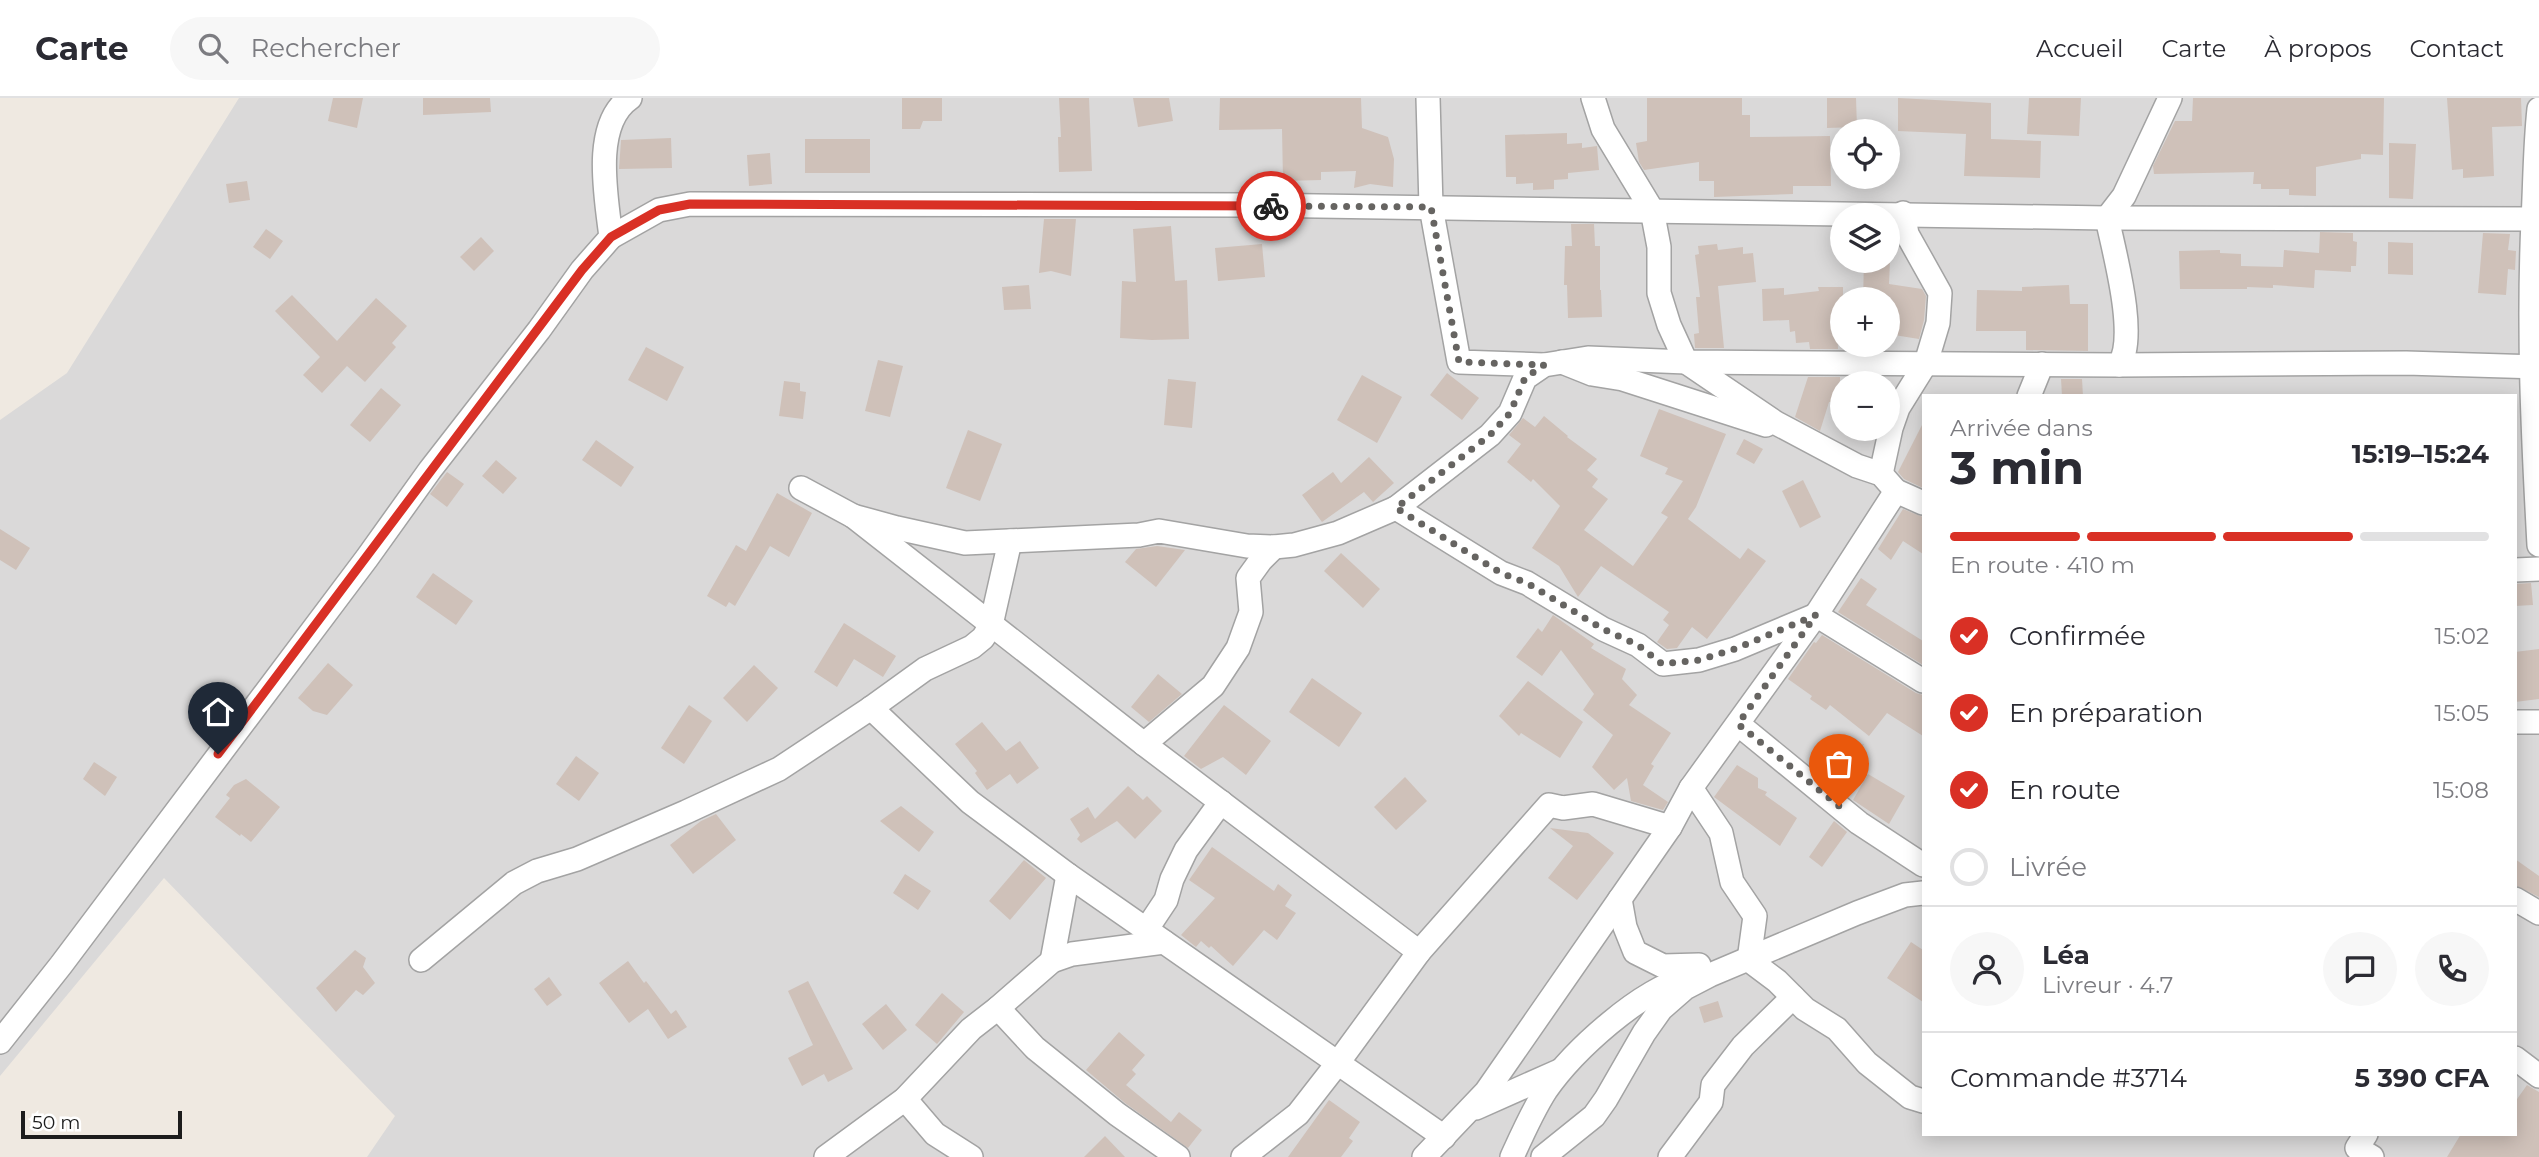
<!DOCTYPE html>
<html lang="fr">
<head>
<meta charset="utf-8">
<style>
	body { margin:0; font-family:Montserrat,sans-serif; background:#f7f7f7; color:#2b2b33; height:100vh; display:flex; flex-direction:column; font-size:26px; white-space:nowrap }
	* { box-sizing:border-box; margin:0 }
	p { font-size:23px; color:#7c7c81 }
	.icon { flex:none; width:38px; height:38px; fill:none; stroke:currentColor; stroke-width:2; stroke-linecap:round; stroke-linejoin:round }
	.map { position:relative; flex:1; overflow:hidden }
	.panel { position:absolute; left:1922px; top:296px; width:595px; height:742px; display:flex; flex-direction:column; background:#fff; border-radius:0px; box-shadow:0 4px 18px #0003 }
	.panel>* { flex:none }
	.fabs { position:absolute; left:1830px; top:21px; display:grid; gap:14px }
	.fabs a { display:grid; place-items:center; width:70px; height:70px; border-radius:50%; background:#fff; box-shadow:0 4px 18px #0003; font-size:35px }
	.scale { position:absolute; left:21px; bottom:18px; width:161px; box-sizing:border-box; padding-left:7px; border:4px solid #1c1c1c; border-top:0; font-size:19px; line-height:24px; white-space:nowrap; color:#1c1c1c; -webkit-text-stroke:5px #fff; paint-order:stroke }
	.pin { position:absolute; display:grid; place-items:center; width:60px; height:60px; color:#fff; margin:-72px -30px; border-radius:50% 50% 50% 0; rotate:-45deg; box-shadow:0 0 7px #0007 }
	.pin .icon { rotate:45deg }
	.courier { position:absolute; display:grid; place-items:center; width:70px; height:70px; margin:-35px; border:5px solid #d93025; border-radius:50%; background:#fff; color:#222; box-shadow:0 2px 9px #0007 }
	.summary em { font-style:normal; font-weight:700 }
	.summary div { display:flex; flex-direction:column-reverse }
	.summary { display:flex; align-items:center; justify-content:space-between; height:119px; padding:0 28px }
	h1 { font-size:46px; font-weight:700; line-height:52px }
	.bar { display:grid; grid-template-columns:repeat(4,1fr); gap:10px 7px; align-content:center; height:84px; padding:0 28px }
	.bar i { height:9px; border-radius:5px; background:#e1e1e2 }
	.bar .current { background:#d93025 }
	.bar p { grid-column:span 4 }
	.line { display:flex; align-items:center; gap:18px; padding:0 28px; border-top:2px solid #e1e1e2 }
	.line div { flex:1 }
	.round { display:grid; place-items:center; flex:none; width:74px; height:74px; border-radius:37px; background:#f7f7f7 }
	ol { padding:0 28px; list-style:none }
	li { display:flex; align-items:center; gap:21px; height:77px }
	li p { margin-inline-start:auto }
	li .icon { padding:7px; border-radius:50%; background:#d93025; color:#fff; stroke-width:4 }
	li:last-child { color:#7c7c81 }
	li i { width:38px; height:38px; border:4px solid #e1e1e2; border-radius:50% }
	header { display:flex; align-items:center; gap:42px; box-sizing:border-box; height:98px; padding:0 35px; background:#fff; border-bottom:2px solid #e1e1e2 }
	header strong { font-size:33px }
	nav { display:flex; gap:38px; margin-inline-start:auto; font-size:24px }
	.search { width:490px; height:63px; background:#f7f7f7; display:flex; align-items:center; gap:18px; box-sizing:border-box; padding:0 24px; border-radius:38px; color:#7c7c81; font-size:26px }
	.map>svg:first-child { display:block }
	.residential { fill:#dad9d9; fill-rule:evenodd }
	.building { fill:#cfc1b9 }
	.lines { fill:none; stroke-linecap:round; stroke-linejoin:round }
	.minor-casing { stroke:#a3a3a3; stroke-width:26 }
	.minor { stroke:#fff; stroke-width:23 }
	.done { stroke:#666461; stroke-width:7; stroke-dasharray:0 12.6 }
	.route { stroke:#d93025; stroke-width:9 }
</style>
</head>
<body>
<header>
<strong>Carte</strong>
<div class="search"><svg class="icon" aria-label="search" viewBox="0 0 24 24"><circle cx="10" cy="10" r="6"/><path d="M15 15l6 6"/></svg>Rechercher</div>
<nav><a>Accueil</a><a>Carte</a><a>À propos</a><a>Contact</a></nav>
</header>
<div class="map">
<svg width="2539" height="1059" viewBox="0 0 2539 1059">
	<rect width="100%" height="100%" fill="#efe9e1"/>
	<path class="residential" d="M239 0H2539V1059H367L395 1018 164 780 0 978V322L67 275ZM1843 33H1888V79H1843ZM1843 117H1888V163H1843ZM1843 201H1888V247H1843ZM1843 285H1888V331H1843ZM1923 298H2515V1036H1923Z"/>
	<g class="building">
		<path d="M333 0H363L357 30 328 23Z"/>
		<path d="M423 0H490L491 14 423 17Z"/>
		<path d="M902 0H942V23H923L920 31H902Z"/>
		<path d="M1059 0H1089L1092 73 1059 74 1058 39H1061Z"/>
		<path d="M1133 0H1169L1173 23 1138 29Z"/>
		<path d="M1220 0H1361L1362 30 1388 39 1394 61 1393 89 1370 86 1354 90 1356 73 1321 74V82L1283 83 1282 31 1219 32Z"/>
		<path d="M1647 0H1742V17H1750V39L1830 38 1831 88H1793V96L1714 99V83H1699V64L1644 72 1639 64 1636 45 1647 43Z"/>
		<path d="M1827 0H1856L1857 29 1827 30Z"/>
		<path d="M1898 0 1991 5V41L2041 43 2040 80 1964 78 1966 36 1898 33Z"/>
		<path d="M2029 0H2081L2079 38 2027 36Z"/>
		<path d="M2193 0H2384L2383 57 2361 56V61L2316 69V98L2289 97V91H2261V86H2253L2254 74 2154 76 2153 68 2175 23H2192Z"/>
		<path d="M2447 0H2521L2522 28 2492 29 2494 78 2463 80V71L2452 72Z"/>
		<path d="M1567 35V46L1582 45V50L1597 48 1599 72 1568 75V81L1554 82V91L1533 92V85L1516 86V79H1506L1505 37Z"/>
		<path d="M671 40 672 70 619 71 621 42Z"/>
		<rect x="805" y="41" width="65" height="34"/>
		<path d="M2389 45 2416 46 2413 101 2389 100Z"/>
		<path d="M770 55 772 86 749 88 747 57Z"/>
		<path d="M247 83 250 102 229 105 226 86Z"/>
		<path d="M1044 121H1076L1071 178 1051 173 1039 175Z"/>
		<path d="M1571 126H1594L1595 148H1600V192H1601L1602 219 1568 220 1567 187H1564L1565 148H1572Z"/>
		<path d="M1171 128 1175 183 1187 182 1189 241 1152 242 1120 240 1122 183 1136 184 1133 131Z"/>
		<path d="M266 131 283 143 270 161 253 149Z"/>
		<path d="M2320 134 2353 135V143L2357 144 2356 168H2351V174L2315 172 2314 190 2273 187V190L2247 189V191H2180L2179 153 2220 152V155L2241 156V168L2283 169 2284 152 2319 155Z"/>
		<path d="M2483 135 2510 136 2508 152 2516 153 2515 172 2508 171 2506 197 2478 195Z"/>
		<path d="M481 139 494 153 474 173 460 159Z"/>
		<path d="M2388 144 2413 145V177L2388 176Z"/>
		<path d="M1262 146 1265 179 1218 183 1215 150Z"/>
		<path d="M1717 146 1718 152 1743 149V156L1753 155 1756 184 1718 188 1724 250H1695L1694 236 1699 235 1696 199H1700L1695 157 1699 156 1698 148Z"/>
		<path d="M1864 163H1890L1889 186 1922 191 1926 198 1924 222 1919 241 1888 236V201H1863Z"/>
		<path d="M1029 187 1031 211 1004 212 1002 189Z"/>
		<path d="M2069 187 2070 206H2088V253L2026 252V233H1976L1977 192 2022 193V189Z"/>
		<path d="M1818 189H1843V229H1837L1838 251H1810L1809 244 1796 245 1795 233 1790 234 1789 222 1763 223 1762 191 1784 190V197L1819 193Z"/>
		<path d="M292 197 337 243 376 200 407 228 392 245 396 249 365 284 347 268 322 295 303 277 320 259 275 213Z"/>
		<path d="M646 249 684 269 667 303 628 282Z"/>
		<path d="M878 262 903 268 890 319 865 313Z"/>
		<path d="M1447 275 1479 300 1462 322 1430 297Z"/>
		<path d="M1362 277 1402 299 1377 345 1337 322Z"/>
		<path d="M1808 279H1840V284H1843V303L1829 304 1820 333 1795 319Z"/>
		<path d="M1168 281 1196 284 1192 330 1164 327Z"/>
		<path d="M2061 281H2082L2083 298H2062Z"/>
		<path d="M784 283 800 285V293L806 294 803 321 779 318Z"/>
		<path d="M381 290 401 307 370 344 350 327Z"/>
		<path d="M1659 311 1726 336 1696 409 1688 421 1740 461 1748 450 1766 463 1707 541 1692 529 1677 550 1667 551 1657 544 1669 527 1663 522 1669 514 1601 468 1578 499 1559 468 1532 450 1560 408 1533 381 1531 384 1507 364 1521 346 1509 337 1523 320 1535 329 1544 318 1568 338 1567 339 1597 361 1587 372 1598 381 1592 389 1608 401 1584 432 1633 468 1668 419 1661 415 1683 383 1665 376 1668 370 1640 358Z"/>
		<path d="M1923 325V390L1904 381 1898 374Z"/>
		<path d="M968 332 1002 346 980 403 946 390Z"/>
		<path d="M1744 341 1763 351 1754 366 1736 356Z"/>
		<path d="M596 342 634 369 621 389 582 362Z"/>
		<path d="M1369 359 1394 385 1373 404 1364 394 1322 424 1302 397 1333 374 1341 385Z"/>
		<path d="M496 362 517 380 503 396 482 378Z"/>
		<path d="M447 374 464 386 447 409 430 396Z"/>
		<path d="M1803 382 1821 419 1800 430 1782 393Z"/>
		<path d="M777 395 812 415 789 459 770 448 735 508 729 504 726 509 707 498 736 447 746 453Z"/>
		<path d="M1903 411 1923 419V456L1903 443 1891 462 1878 451Z"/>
		<path d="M0 431 30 450 16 472 0 462Z"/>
		<path d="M1157 448 1185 452 1156 489 1125 464 1136 451Z"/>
		<path d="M1341 455 1380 491 1363 510 1324 473Z"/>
		<path d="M433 475 473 503 456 527 416 499Z"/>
		<path d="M1861 480 1877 491 1866 507 1923 543V567L1838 514Z"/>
		<path d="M2531 485 2533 507 2515 508V486Z"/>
		<path d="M1553 517 1594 546 1591 550 1626 571 1622 581 1637 597 1629 607 1671 635 1651 666 1654 668 1643 687 1668 704 1663 712 1631 703 1627 680 1614 692 1592 669 1613 637 1583 612 1594 596 1561 552 1542 578 1516 559 1538 530 1542 534Z"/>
		<path d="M844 525 896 558 883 579 854 561 837 589 814 574Z"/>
		<path d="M1822 537 1916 595 1923 597V638L1887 615 1869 638 1830 607 1826 612 1810 601 1812 598 1788 581 1814 544 1816 545Z"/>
		<path d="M2539 551V601L2515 604V554Z"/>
		<path d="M328 565 353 587 327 617 313 613 298 600Z"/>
		<path d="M754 567 778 590 747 624 723 600Z"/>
		<path d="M1158 576 1182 596 1149 624 1131 609Z"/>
		<path d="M1312 580 1362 615 1339 649 1289 614Z"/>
		<path d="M1528 583 1583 624 1560 660 1521 635 1519 638 1499 618Z"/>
		<path d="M689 607 712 623 684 666 661 650Z"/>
		<path d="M1224 607 1271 643 1246 677 1223 659 1201 671 1184 658Z"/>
		<path d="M982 624 1006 653 1020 643 1039 670 1017 686 1010 676 987 692 975 675 977 673 955 646Z"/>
		<path d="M1864 646 1847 668 1826 674 1822 657Z"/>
		<path d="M576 658 599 675 579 703 556 686Z"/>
		<path d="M94 664 117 679 105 698 83 681Z"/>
		<path d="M1737 667 1758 680V690L1767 694 1765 697 1797 720 1780 748 1714 699Z"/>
		<path d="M1868 676 1905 698 1889 726 1853 702Z"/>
		<path d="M1405 679 1427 703 1396 732 1374 709Z"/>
		<path d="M246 681 280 709 251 744 241 736 240 738 215 719 230 700 226 697 234 687Z"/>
		<path d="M1128 688 1143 702 1147 698 1162 713 1135 741 1117 723 1081 745 1077 741 1080 737 1070 721 1088 709 1095 721Z"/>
		<path d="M901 708 934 734 919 754 880 723Z"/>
		<path d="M716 716 736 742 693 776 670 747 701 723Z"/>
		<path d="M1834 723 1847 734 1822 769 1809 759Z"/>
		<path d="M1550 730 1588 735 1614 755 1577 802 1548 780 1573 748Z"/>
		<path d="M1212 749 1274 793 1278 786 1292 797 1285 808 1296 815 1277 842 1264 832 1233 868 1211 848 1209 850 1201 843 1196 849 1181 837 1215 800 1189 782Z"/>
		<path d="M2515 761 2539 778V799L2515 787Z"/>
		<path d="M1024 762 1046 780 1010 822 989 803Z"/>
		<path d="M905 776 931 793 918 812 893 795Z"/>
		<path d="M1911 844 1923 852V904L1887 880Z"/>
		<path d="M355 852 366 860 363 869 375 885 363 897 356 892 336 914 316 890Z"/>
		<path d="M628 863 644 885 646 883 671 916 676 912 687 929 668 941 648 911 629 925 599 885Z"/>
		<path d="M549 879 562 897 547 908 534 891Z"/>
		<path d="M808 883 853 971 828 984 824 976 802 988 788 960 813 947 788 893Z"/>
		<path d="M942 895 964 914 937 946 915 927Z"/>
		<path d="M1718 903 1723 919 1704 925 1699 909Z"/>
		<path d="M886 906 907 932 883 952 862 926Z"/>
		<path d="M1119 934 1145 957 1132 972 1136 976 1126 987 1171 1024 1179 1014 1202 1032 1188 1050 1125 1005 1086 972Z"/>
		<path d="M2527 987 2539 994V1059H2447L2461 1036H2515V1004Z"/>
		<path d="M1329 1002 1360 1024 1349 1040 1353 1043 1341 1059H1288Z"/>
		<path d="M1105 1038 1125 1059H1084Z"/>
	</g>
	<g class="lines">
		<defs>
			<g id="minor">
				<path d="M1428 0 1431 109 1459 264 1544 267"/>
				<path d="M1593 0 1603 31 1652 112 1659 149V195L1669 227 1686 264 1776 325 1857 368 1881 376 1896 393 1923 405"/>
				<path d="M2539 11C2535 48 2535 85 2533 123 2528 231 2533 339 2539 447"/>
				<path d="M611 139 659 112 690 106 1251 107 2107 120 2539 121"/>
				<path d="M1562 264 1592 276 1623 281 1766 327"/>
				<path d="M2119 267C2138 239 2114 154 2107 120L2124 98 2170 0"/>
				<path d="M2029 298 2042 266"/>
				<path d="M1881 376 1891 330 1898 310 1926 265 1938 225 1940 195 1907 136 1903 115"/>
				<path d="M801 390 853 418 1144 646 1419 854"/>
				<path d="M1396 410 1501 475 1527 485 1603 531 1638 547 1663 566 1699 562 1735 551 1816 517 1923 583"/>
				<path d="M853 418 897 430 965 445 1139 437 1159 433 1247 448 1274 449 1294 447 1338 435 1396 410 1490 337 1510 315 1525 280 1544 267 1588 260 1686 264 2119 267 2406 265 2539 269"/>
				<path d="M2515 472 2539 471"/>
				<path d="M871 610 970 704 1068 777 1444 1039"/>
				<path d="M2515 624H2539"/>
				<path d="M1738 626 1859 725 1923 767"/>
				<path d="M1144 646 1213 588 1238 550 1251 514 1248 480 1261 462 1274 449"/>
				<path d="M1691 690 1721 735 1732 784 1755 818 1749 862 1777 883 1805 911 1837 931 1867 965 1910 999 1923 1003"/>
				<path d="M1620 801 1625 829 1635 854 1663 868 1699 867"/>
				<path d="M2515 801 2539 815"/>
				<path d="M1146 832 1166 802 1172 781 1186 752 1221 704"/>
				<path d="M421 862 514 785 537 773 577 761 686 714 779 671 871 610 925 571 972 549 983 540 991 527 1010 443"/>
				<path d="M1052 863 1068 777"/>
				<path d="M998 910 1035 950 1117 1016 1178 1059"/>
				<path d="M0 944 61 867 367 460 430 372 539 232 582 172 611 139C606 98 592 26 630 0"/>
				<path d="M2515 960 2539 978"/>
				<path d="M905 1001 935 1036 971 1059"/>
				<path d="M1476 1010 1559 973"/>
				<path d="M2366 1036 2357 1050 2372 1059"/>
				<path d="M826 1059 905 1001 971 931 998 910 1052 863 1072 856 1164 844"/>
				<path d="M1243 1059 1298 1016 1337 966 1419 854 1549 707 1563 710 1593 706 1670 729"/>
				<path d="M1424 1059 1486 994 1670 729 1691 690 1816 517 1896 393"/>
				<path d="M1512 1059C1522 1037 1533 1012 1546 992 1574 952 1640 892 1687 880"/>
				<path d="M1543 1059 1594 1018 1606 1001 1644 935 1661 911 1685 890 1710 877 1857 815 1905 797 1923 795"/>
				<path d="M1670 1059 1711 1004 1713 987 1743 948 1793 899"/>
			</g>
		</defs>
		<use href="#minor" class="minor-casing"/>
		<use href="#minor" class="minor"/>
	</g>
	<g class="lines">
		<path class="done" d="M1271 108 1431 109 1459 264 1544 267 1525 280 1510 315 1490 337 1396 410 1501 475 1527 485 1603 531 1638 547 1662 566 1699 562 1735 551 1816 517 1738 626 1839 708"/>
		<path class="route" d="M218 656 582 172 611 139 659 112 690 106 1271 108"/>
	</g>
</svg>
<div class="fabs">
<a><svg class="icon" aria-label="locate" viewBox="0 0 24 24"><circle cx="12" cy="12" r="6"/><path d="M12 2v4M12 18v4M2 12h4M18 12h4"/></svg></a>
<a><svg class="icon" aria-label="layers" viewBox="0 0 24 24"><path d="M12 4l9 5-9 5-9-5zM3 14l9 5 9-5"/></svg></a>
<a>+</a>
<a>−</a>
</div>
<div class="scale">50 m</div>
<div class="pin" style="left:1839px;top:708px;background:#ea580c"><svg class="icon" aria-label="bag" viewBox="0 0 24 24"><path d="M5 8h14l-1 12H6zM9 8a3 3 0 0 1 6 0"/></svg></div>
<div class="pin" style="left:218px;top:656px;background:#1f2937"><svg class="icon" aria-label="home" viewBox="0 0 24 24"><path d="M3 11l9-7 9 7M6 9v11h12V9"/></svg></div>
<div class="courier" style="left:1271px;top:108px"><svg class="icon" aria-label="bike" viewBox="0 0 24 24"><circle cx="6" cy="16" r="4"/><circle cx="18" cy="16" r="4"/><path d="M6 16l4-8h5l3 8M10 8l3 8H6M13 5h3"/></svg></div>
<section class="panel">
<div class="summary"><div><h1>3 min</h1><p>Arrivée dans</p></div><em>15:19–15:24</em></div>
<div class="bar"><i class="current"></i><i class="current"></i><i class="current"></i><i></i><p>En route · 410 m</p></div>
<ol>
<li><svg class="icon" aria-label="check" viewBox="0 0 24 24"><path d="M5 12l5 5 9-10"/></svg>Confirmée<p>15:02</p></li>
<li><svg class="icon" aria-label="check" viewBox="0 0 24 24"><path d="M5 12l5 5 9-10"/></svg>En préparation<p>15:05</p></li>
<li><svg class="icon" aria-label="check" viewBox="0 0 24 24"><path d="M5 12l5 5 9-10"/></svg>En route<p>15:08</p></li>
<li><i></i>Livrée</li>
</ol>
<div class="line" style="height:126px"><a class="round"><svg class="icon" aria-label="person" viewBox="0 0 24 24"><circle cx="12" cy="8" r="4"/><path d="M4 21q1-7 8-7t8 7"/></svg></a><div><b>Léa</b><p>Livreur · 4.7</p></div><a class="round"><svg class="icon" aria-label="chat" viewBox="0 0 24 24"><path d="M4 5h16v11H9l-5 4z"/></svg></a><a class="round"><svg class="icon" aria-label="phone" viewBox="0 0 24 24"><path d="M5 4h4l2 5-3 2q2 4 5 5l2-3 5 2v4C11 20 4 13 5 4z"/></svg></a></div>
<div class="line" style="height:91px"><div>Commande #3714</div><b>5 390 CFA</b></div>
</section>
</div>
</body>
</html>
